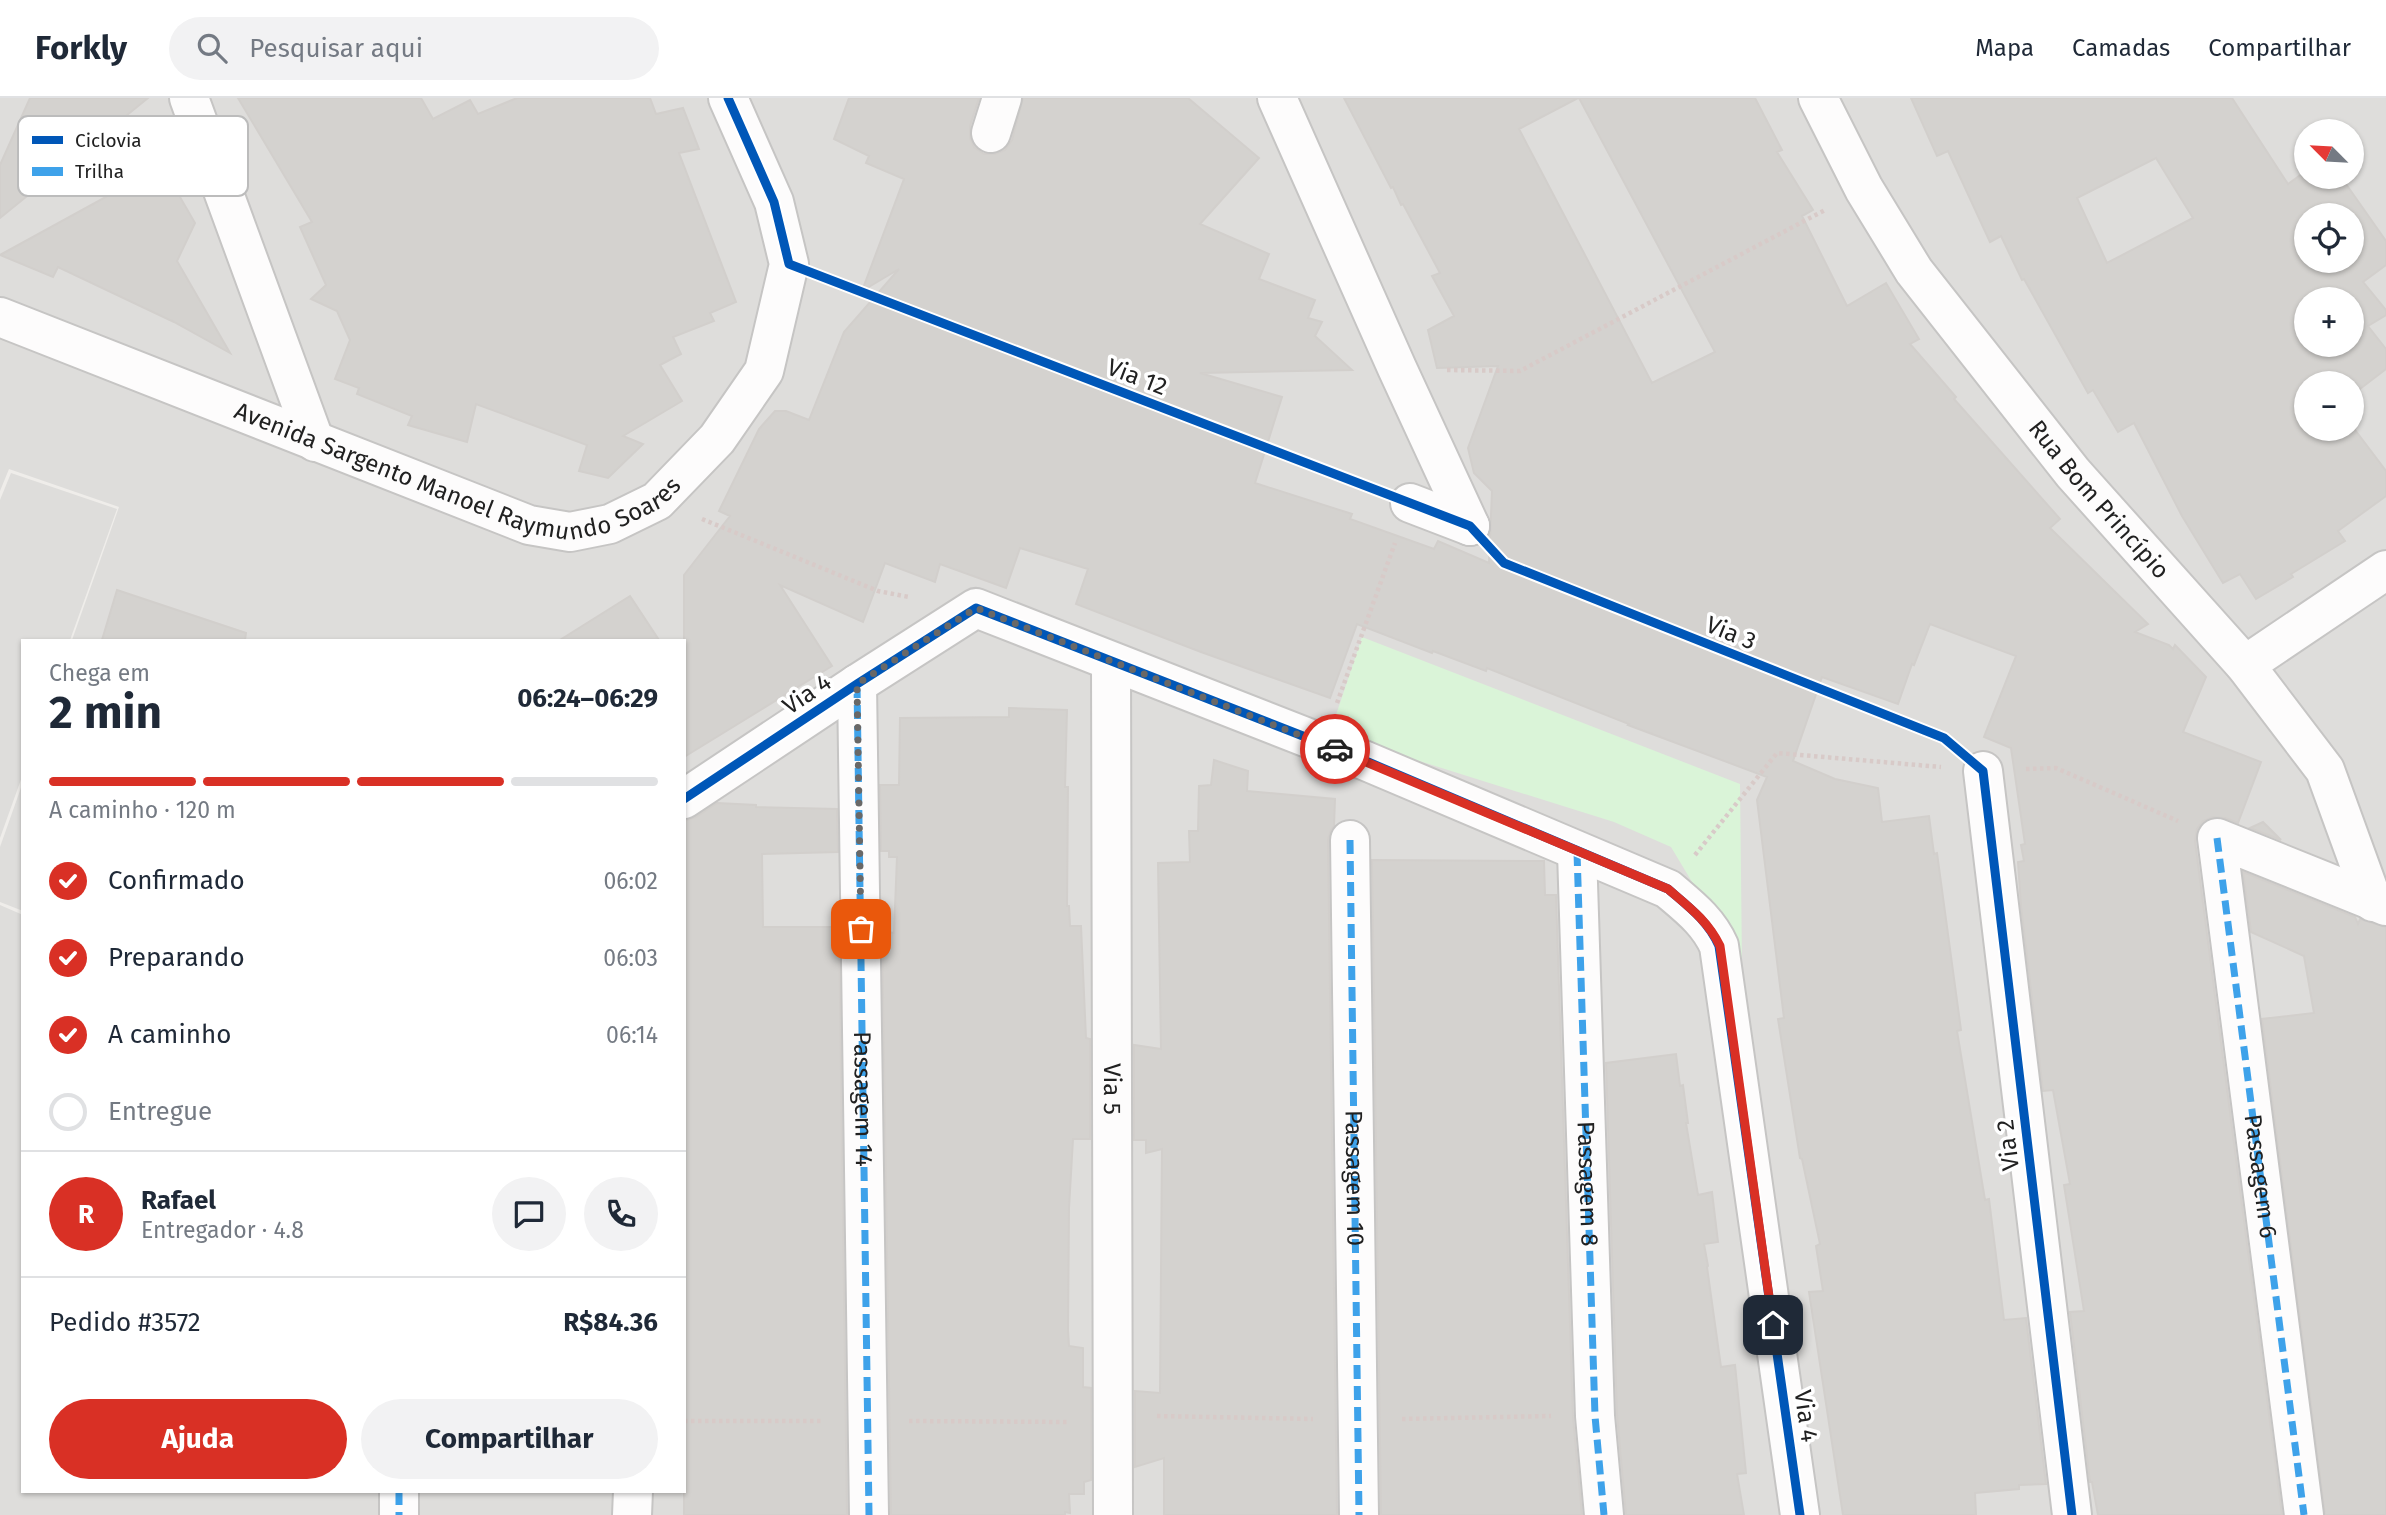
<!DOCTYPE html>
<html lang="pt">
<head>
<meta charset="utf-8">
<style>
	body { margin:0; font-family:"Fira Sans",sans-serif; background:#f2f2f3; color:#1f2937; height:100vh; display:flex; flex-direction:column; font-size:26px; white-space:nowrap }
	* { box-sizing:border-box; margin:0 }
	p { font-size:23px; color:#747a83 }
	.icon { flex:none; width:38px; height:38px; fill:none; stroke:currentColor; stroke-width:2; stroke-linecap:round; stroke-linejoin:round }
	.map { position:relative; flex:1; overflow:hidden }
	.side { position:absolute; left:21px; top:541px; width:665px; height:854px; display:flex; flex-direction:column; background:#fff; border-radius:0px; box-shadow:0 2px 5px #0004 }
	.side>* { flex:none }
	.needle { width:46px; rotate:294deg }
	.controls { position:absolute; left:2294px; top:21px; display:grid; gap:14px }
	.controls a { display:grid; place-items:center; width:70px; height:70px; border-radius:50%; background:#fff; box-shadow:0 2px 5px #0004; font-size:35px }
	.pin { position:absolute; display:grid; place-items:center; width:60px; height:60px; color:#fff; margin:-30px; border-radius:14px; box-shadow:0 4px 10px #0006 }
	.courier { position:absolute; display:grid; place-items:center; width:70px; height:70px; margin:-35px; border:5px solid #d93025; border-radius:50%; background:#fff; color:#222; box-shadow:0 2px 9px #0007 }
	.head em { font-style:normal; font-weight:700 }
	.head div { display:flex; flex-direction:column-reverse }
	.head { display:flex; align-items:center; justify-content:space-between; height:119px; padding:0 28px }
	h1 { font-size:46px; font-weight:700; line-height:52px }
	.bar { display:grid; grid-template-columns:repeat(4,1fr); gap:10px 7px; align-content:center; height:84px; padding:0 28px }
	.bar i { height:9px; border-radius:5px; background:#e0e1e3 }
	.bar .active { background:#d93025 }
	.bar p { grid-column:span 4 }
	.line { display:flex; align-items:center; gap:18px; padding:0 28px; border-top:2px solid #e0e1e3 }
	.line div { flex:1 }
	.round { display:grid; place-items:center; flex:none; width:74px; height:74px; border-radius:37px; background:#f2f2f3 }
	ol { padding:0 28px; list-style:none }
	li { display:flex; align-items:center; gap:21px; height:77px }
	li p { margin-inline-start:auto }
	li .icon { padding:7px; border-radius:50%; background:#d93025; color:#fff; stroke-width:4 }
	li:last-child { color:#747a83 }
	li i { width:38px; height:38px; border:4px solid #e0e1e3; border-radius:50% }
	.cta { display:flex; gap:14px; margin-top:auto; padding:14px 28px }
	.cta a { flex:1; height:80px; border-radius:42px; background:#d93025; color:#fff; font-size:28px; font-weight:700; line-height:80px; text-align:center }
	.cta a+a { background:#f2f2f3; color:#1f2937 }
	header { display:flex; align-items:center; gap:42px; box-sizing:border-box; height:98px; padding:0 35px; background:#fff; border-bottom:2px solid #e0e1e3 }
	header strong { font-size:33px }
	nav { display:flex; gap:38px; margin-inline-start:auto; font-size:24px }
	.search { width:490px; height:63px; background:#f2f2f3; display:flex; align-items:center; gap:18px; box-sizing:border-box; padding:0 24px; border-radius:38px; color:#747a83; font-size:26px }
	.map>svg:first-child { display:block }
	.residential { fill:#dedddb; fill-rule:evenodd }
	.park { fill:#daf4d8 }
	.building { fill:#d4d2cf; stroke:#d2cfcc; stroke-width:2; fill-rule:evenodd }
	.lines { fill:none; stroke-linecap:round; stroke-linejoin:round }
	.minor-casing { stroke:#c6c5c4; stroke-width:42 }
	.path { stroke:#d8cac8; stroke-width:4.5; stroke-dasharray:3.5 3.5; stroke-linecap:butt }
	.minor { stroke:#fdfcfc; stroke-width:38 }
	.quiet { stroke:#3ea2ea; stroke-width:7; stroke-dasharray:14 7; stroke-linecap:butt }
	.cycleway-casing { stroke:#fff; stroke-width:13 }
	.cycleway { stroke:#0057b8; stroke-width:9 }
	.done { stroke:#696867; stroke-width:7; stroke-dasharray:0 12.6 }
	.route { stroke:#d93025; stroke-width:9 }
	.labels { text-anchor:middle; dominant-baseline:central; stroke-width:7; stroke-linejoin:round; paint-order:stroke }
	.street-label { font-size:24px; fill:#212121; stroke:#fff }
	.key { fill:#fff; stroke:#bcbcbc; stroke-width:2 }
	.key-label { font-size:19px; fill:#212121 }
</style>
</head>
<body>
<header>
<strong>Forkly</strong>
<div class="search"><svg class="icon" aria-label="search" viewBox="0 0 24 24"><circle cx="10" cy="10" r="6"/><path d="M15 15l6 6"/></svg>Pesquisar aqui</div>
<nav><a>Mapa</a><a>Camadas</a><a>Compartilhar</a></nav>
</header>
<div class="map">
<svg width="2386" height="1417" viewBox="0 0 2386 1417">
	<rect width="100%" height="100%" fill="#efedea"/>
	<g class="residential">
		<path d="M0 0H2386V1417H0V807L23 817V1393H684V542H72L119 409 9 371 0 393ZM2306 33H2352V79H2306ZM2306 117H2352V163H2306ZM2306 201H2352V247H2306ZM2306 285H2352V331H2306Z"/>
		<path d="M11 375 117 411 70 542H23V676L0 740V402Z"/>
		<path d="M23 684V813L0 804V749Z"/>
	</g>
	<path class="park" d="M1362 539 1740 686 1742 867 1671 749 1614 724 1330 635Z"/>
	<g class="building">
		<path d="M30 0H148L0 120V67Z"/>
		<path d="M238 0H421L433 21 470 2 478 16 517 0H650L656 16 683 10 699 51 679 55 736 204 710 215 714 223 673 239 681 256 660 267 682 303 623 338 643 346 608 380 579 373 587 347 476 306 467 344 408 327 412 318 357 296 359 290 335 281 350 242 337 213 311 201 326 187 300 129 312 124Z"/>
		<path d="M849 0H979L970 28V40L974 49 984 56H995L1005 52 1012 42 1023 0H1188L1259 60 1200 126 1269 156 1259 181 1315 202 1308 220 1322 224 1315 238 1352 272 1200 275 1282 299 1255 385 1352 416 1350 421 1434 451 1438 443 1489 465 1492 393 1474 375 1468 350 1498 268 1437 270 1428 232 1454 218 1432 178 1440 175 1403 106 1401 107 1393 89 1391 90 1344 0H1578L1519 31 1652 285 1715 254 1579 0H1755L1782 52 1777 54 1813 112 1802 118 1847 208 1886 185 1919 241 1910 246 1956 299 1954 301 2060 421 2050 430 2148 526 2135 534 2169 547 2173 551 2175 547 2206 579 2183 634 2261 664 2238 725 2225 720 2213 719 2203 723 2197 731 2195 743 2282 1417H2098L2092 1384H2090L2070 1214 2084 1213 2064 1087 2070 1086 2053 992 2043 993 2021 808 2018 764 2024 763 2021 747 2025 746 2011 650 1984 639 2016 558 1930 526 1914 567 1912 566 1898 606 1822 579 1793 663 1835 681 1878 690 1882 724 1929 718 1934 756 1937 755 1961 932 1957 933 1985 1102 1989 1101 2004 1222 2026 1220 2046 1386 2019 1387V1391L1975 1395 1976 1417H1843L1809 1194 1823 1193 1816 1148 1820 1146 1802 1061 1800 1060 1778 921 1784 920 1757 702 1767 679 1628 627 1629 626 1487 570 1486 573 1433 553 1432 555 1357 526 1330 600 1201 554 1076 506 1088 471 1020 450 1006 490 940 466 935 484 885 465 863 524 780 487 832 568 684 659V477L730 418 719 413 759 331 775 313H786L809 322 844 234 899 171 862 193 904 81 866 65 869 58 834 41Z"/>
		<path d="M1911 0H2232L2288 86 2306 73V79H2341L2386 143V167L2363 184 2386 212V217L2368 228 2386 251V271L2352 297V285H2306V331H2352V328L2386 373V398L2338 433 2345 443 2291 476 2293 479 2256 501 2240 476 2223 485 2182 418 2134 325 2118 334 2093 292 2088 295 2024 181 2022 182 2001 138 1990 144 1948 53 1937 58ZM2156 60 2193 120 2107 165 2077 100ZM2306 117H2352V163H2306ZM2306 201H2352V247H2306Z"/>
		<path d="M162 68 195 125 177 163 230 255 174 224 58 169 53 179 0 157Z"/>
		<path d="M117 492 246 535 245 542H102Z"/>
		<path d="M630 498 659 542H560Z"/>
		<path d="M1009 610 1067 612 1065 689H1068L1067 808H1069L1070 828H1081L1086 940 1090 941V1041H1073L1069 1110 1068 1232 1069 1248 1083 1250V1289L1091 1290V1382L1084 1384V1396H1069L1070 1415 1065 1414V1417H891L882 833 894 835 897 759H889V753H881L880 687H899L900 620 1009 619Z"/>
		<path d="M1214 662 1248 673 1247 693 1335 701 1334 728 1331 732 1328 742 1337 1417H1164V1360L1135 1369V1293L1160 1295 1162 1051 1146 1055V1042H1134V947L1161 951 1158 765 1190 764 1189 733H1198L1199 688 1211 687Z"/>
		<path d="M717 705 756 707V709L837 711 838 754 762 756 763 829H839L847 1417H684V723L696 719Z"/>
		<path d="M2263 724 2281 742 2250 730Z"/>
		<path d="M1372 762 1544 763 1545 797H1556L1573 1319 1582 1417H1381Z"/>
		<path d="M2243 774 2355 819 2358 826 2360 821 2386 829V1417H2325L2262 921 2314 915 2304 858 2251 834Z"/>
		<path d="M1676 956 1680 988 1683 987 1688 1025H1686L1698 1097 1712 1094 1718 1144 1704 1146 1708 1168 1707 1169 1721 1269 1735 1267 1746 1375 1737 1376 1744 1417H1626L1617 1317 1606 965Z"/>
	</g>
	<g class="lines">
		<defs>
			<g id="minor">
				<path d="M189 0 315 344"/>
				<path d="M1277 0 1397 270 1470 428"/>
				<path id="s1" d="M1818 0 1864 91 1914 173 2073 375 2245 567 2325 672 2373 804"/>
				<path d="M991 35 1002 0"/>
				<path id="s2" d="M0 219 529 427 570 434 610 426 657 403 717 341 764 273 789 166 774 104 728 0"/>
				<path d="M1410 405 1470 428"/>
				<path id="s3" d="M1111 564 1113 1417"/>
				<path d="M2245 567 2386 472"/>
				<path id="s4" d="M857 586 869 1417"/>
				<path d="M1983 673 2072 1417"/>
				<path d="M684 701 857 586 976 510 1354 658 1668 791C1689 809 1708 823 1719 848L1800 1417"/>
				<path d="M1350 742 1359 1417"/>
				<path id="s5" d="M1577 754 1595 1318 1604 1417"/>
				<path d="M399 1393V1417"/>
				<path d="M632 1417 633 1393"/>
				<path d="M2304 1417 2217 740 2386 808"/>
			</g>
		</defs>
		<use href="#minor" class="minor-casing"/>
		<g class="path">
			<path d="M829 181 1370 389"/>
			<path d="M1447 272 1520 273 1825 112"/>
			<path d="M702 421 878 493 909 499"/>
			<path d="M1499 460 1504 465 1944 640 1950 645"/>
			<path d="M1337 605 1395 445"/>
			<path d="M2026 671 2056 670 2178 723"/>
			<path d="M1695 757 1777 655 1941 669"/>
			<path d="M1157 1318 1313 1321"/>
			<path d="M1402 1321 1551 1318"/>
			<path d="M684 1323H823"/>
			<path d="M909 1323 1068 1324"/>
		</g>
		<use href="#minor" class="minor"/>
		<g class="quiet">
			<path d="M857 586 869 1417"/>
			<path id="s6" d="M2217 740 2304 1417"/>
			<path id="s7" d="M1350 742 1359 1417"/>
			<path d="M1577 754 1595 1318 1604 1417"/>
			<path d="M399 1393V1417"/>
		</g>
		<defs>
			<g id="cycleway">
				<path d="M728 0 774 104 789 166 1470 428 1504 465 1944 640 1983 673 2072 1417"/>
				<path d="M684 701 857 586 976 510 1354 658 1668 791C1689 809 1708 823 1719 848L1800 1417"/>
			</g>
		</defs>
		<use href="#cycleway" class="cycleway-casing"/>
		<use href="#cycleway" class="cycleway"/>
	</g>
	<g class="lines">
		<path class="done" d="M861 831 857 586 976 510 1335 651"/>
		<path class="route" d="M1335 651 1668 791C1689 809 1708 823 1720 848L1773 1227"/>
	</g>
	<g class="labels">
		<g class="street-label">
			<text transform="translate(1137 279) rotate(21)">Via 12</text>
			<text stroke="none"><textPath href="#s2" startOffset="492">Avenida Sargento Manoel Raymundo Soares</textPath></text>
			<text stroke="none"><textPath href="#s1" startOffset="492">Rua Bom Princípio</textPath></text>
			<text transform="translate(1731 535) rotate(22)">Via 3</text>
			<text transform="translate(807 596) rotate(-34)">Via 4</text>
			<text stroke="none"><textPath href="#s3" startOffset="427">Via 5</textPath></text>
			<text stroke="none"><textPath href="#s4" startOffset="415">Passagem 14</textPath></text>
			<text transform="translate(2008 1047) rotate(-97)">Via 2</text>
			<text stroke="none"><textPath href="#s6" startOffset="341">Passagem 6</textPath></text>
			<text stroke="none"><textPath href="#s7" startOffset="338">Passagem 10</textPath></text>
			<text stroke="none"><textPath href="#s5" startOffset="332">Passagem 8</textPath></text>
			<text transform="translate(1806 1318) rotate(82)">Via 4</text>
		</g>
	</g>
	<rect x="18" y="18" width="230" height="80" rx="10" class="key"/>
	<rect x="32" y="38" width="31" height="8" fill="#0057b8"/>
	<rect x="32" y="69" width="31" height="9" fill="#3ea2ea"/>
	<g class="key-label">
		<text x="75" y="49">Ciclovia</text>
		<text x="75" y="80">Trilha</text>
	</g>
</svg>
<div class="controls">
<a><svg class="needle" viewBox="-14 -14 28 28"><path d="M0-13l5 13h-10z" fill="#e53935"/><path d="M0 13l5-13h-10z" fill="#747a83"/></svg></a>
<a><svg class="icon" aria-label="locate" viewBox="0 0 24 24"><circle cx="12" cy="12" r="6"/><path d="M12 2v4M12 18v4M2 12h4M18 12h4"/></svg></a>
<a>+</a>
<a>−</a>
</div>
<div class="pin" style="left:861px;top:831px;background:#ea580c"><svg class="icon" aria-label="bag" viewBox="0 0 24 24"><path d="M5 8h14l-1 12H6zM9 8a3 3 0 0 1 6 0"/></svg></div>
<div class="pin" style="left:1773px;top:1227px;background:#1f2937"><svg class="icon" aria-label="home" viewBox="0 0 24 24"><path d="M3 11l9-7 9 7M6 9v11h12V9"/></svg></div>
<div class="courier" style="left:1335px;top:651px"><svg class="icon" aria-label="car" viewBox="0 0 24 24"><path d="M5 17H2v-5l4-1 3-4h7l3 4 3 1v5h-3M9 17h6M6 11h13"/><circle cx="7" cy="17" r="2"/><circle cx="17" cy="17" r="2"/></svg></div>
<section class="side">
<div class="head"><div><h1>2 min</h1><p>Chega em</p></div><em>06:24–06:29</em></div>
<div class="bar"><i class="active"></i><i class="active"></i><i class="active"></i><i></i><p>A caminho · 120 m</p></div>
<ol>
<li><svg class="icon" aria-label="check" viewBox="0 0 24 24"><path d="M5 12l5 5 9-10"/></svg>Confirmado<p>06:02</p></li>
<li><svg class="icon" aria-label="check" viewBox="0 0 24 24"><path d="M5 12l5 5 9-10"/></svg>Preparando<p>06:03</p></li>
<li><svg class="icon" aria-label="check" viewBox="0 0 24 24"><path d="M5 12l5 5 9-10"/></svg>A caminho<p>06:14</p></li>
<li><i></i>Entregue</li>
</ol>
<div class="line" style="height:126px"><b class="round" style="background:#d93025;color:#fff">R</b><div><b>Rafael</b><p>Entregador · 4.8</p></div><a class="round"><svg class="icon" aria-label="chat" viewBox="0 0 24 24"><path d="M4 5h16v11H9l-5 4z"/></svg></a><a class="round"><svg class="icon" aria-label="phone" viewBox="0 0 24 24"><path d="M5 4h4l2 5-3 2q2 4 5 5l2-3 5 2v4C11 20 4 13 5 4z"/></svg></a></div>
<div class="line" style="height:91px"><div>Pedido #3572</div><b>R$84.36</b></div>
<div class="cta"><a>Ajuda</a><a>Compartilhar</a></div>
</section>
</div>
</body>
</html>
